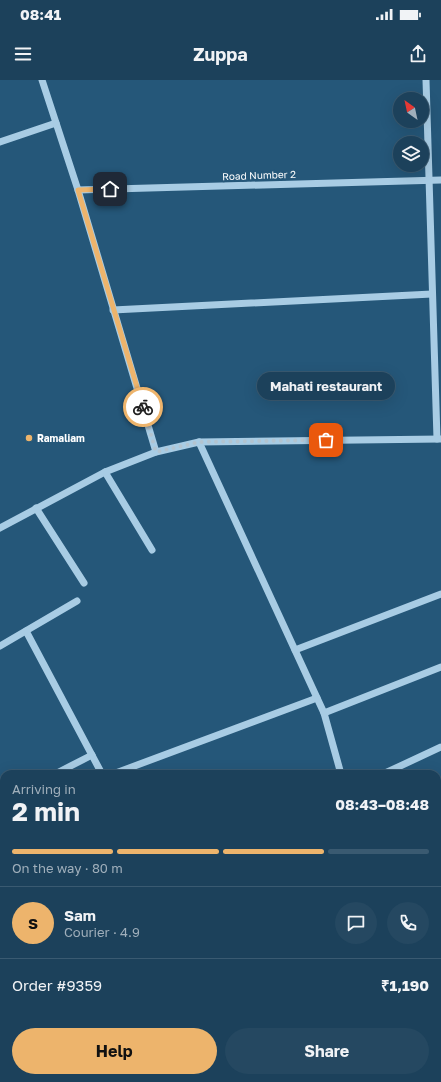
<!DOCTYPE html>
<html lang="en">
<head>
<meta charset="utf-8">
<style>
	body { margin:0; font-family:"Golos Text",sans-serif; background:#254861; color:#f1f3f6; height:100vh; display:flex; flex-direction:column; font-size:15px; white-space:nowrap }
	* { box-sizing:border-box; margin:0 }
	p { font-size:13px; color:#a0afbb }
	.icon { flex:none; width:22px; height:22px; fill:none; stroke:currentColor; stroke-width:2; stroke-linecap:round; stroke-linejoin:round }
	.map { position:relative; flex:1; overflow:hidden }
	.sheet { position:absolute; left:0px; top:690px; width:441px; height:312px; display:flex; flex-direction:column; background:#1c415b; border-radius:12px 12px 0 0; box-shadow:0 4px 16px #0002,0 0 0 1px #3a5a71 }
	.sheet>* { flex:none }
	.needle { width:26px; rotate:327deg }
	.controls { position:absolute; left:393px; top:12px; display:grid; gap:8px }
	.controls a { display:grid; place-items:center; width:36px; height:36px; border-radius:50%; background:#1c415b; box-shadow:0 4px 16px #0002,0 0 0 1px #3a5a71; font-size:20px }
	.pin { position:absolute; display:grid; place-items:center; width:34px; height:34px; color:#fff; margin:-17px; border-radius:8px; box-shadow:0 2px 6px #0006 }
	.courier { position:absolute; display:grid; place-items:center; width:40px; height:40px; margin:-20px; border:3px solid #edb46c; border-radius:50%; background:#fff; color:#222; box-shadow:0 1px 5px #0007 }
	.bubble { position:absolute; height:28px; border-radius:14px; background:#1c415b; box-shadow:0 4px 16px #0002,0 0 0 1px #3a5a71; font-size:13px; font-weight:700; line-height:28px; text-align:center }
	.headline em { font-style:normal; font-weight:700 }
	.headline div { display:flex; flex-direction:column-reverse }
	.headline { display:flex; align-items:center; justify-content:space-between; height:68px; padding:0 12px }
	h1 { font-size:26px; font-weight:700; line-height:30px }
	.bar { display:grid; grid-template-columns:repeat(4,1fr); gap:6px 4px; align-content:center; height:48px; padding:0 12px }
	.bar i { height:5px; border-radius:3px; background:#3a5a71 }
	.bar .selected { background:#edb46c }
	.bar p { grid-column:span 4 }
	.line { display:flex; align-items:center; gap:10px; padding:0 12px; border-top:1px solid #3a5a71 }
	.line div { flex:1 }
	.round { display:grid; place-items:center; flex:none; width:42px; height:42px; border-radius:21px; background:#254861 }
	.button { display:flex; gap:8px; margin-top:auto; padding:8px 12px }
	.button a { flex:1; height:46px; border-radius:24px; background:#edb46c; color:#111; font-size:16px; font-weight:700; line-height:46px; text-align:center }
	.button a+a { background:#254861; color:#f1f3f6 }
	.status { display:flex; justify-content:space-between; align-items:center; height:28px; padding:0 20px; background:#1c415b; direction:ltr }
	.status svg { height:11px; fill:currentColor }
	header { display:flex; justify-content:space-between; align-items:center; height:52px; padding:0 12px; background:#1c415b; font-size:18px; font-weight:700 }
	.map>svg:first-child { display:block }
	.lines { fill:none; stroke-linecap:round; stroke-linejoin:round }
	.minor { stroke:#a8cce4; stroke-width:7 }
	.done { stroke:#b3c4d0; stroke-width:4; stroke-dasharray:0 7.2 }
	.route { stroke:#edb46c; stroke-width:5 }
	.poi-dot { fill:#edb46c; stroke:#255779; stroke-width:1.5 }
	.labels { text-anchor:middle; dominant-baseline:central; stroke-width:4; stroke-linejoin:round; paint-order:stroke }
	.street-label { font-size:10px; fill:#fff; stroke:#255779 }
	.poi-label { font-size:10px; font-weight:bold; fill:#fff; stroke:#255779; text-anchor:start }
</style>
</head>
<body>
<div class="status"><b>08:41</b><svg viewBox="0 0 49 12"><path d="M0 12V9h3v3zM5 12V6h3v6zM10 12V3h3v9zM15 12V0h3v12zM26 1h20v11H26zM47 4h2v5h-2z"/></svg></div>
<header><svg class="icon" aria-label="menu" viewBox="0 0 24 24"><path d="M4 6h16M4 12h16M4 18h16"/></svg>Zuppa<svg class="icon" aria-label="share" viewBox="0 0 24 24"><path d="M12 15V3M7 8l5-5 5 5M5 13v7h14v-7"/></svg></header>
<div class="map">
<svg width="441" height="1002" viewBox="0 0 441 1002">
	<rect width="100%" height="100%" fill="#255779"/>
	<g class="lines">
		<g class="minor">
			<path d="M42 0 78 110 156 372"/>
			<path d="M426 0 437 359"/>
			<path d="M0 62 56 43"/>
			<path d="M78 110 441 100"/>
			<path d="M113 230 432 214"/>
			<path d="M199 362 324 633 341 694"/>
			<path d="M105 392 152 470"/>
			<path d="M36 428 84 503"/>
			<path d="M0 448 105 392 156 372 199 362 441 359"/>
			<path d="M26 551 102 694"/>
			<path d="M0 566 77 521"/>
			<path d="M295 570 441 514"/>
			<path d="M324 633 441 587"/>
			<path d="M55 694 92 675"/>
			<path d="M113 694 317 618"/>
			<path d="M383 694 441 667"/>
			<path d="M0 723 4 721"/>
			<path d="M0 740 4 747"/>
			<path d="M437 809 441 807"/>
			<path d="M0 934 4 932"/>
			<path d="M437 988 441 999"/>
			<path d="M135 998 141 1002"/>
			<path d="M408 998 409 1002"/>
			<path d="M47 1002 57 998"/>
			<path d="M284 1002 296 998"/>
		</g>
	</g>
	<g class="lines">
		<path class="done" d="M143 327 156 372 199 362 326 360"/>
		<path class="route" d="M110 109 78 110 143 327"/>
	</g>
	<circle class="poi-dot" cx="29" cy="358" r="4"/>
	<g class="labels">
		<g class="street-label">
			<text transform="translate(259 95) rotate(-2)">Road Number 2</text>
		</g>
		<g class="poi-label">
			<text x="37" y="358">Ramaliam</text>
		</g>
	</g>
</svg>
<div class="controls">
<a><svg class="needle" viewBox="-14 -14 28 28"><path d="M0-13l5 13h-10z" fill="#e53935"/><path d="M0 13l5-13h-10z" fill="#a0afbb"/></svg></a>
<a><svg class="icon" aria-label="layers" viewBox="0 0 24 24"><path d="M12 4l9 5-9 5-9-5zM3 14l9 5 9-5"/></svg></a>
</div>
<div class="pin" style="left:326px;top:360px;background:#ea580c"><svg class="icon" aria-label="bag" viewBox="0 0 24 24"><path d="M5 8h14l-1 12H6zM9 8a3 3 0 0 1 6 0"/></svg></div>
<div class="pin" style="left:110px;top:109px;background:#1f2937"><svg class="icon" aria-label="home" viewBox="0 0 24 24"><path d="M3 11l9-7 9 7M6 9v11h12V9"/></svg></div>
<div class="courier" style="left:143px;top:327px"><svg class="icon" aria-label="bike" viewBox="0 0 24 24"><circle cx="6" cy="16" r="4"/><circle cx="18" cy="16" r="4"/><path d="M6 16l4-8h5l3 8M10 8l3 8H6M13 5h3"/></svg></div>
<div class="bubble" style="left:257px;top:292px;width:138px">Mahati restaurant</div>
<section class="sheet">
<div class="headline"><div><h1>2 min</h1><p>Arriving in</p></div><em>08:43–08:48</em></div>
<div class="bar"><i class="selected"></i><i class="selected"></i><i class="selected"></i><i></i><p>On the way · 80 m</p></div>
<div class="line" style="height:72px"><b class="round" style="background:#edb46c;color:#111">S</b><div><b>Sam</b><p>Courier · 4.9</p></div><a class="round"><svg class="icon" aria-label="chat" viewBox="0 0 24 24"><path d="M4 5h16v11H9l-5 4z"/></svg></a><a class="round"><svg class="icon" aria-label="phone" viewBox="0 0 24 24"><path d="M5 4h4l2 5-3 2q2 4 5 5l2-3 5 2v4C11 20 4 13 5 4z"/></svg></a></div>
<div class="line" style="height:52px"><div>Order #9359</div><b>₹1,190</b></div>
<div class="button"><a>Help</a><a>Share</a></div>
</section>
</div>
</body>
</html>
